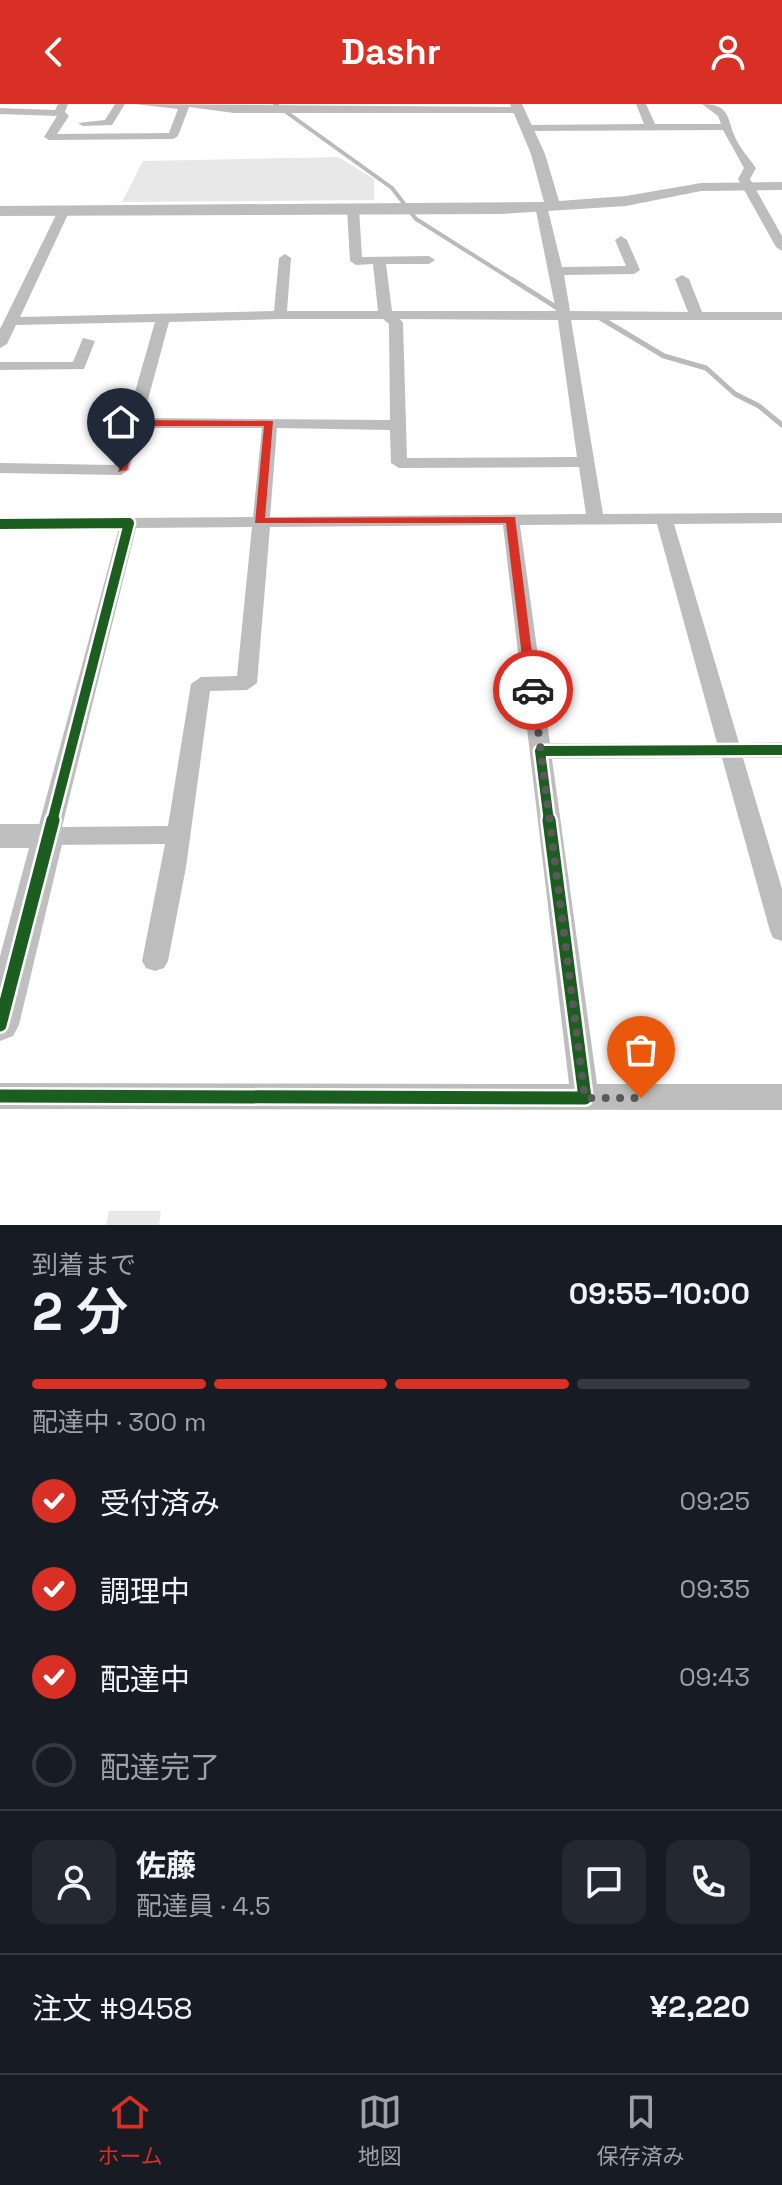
<!DOCTYPE html>
<html lang="ja">
<head>
<meta charset="utf-8">
<style>
	body { margin:0; font-family:"Space Grotesk","Noto Sans JP",sans-serif; background:#242831; color:#f1f3f6; height:100vh; display:flex; flex-direction:column; font-size:30px; white-space:nowrap }
	* { box-sizing:border-box; margin:0 }
	p { font-size:26px; color:#9ea1a6 }
	.icon { flex:none; width:44px; height:44px; fill:none; stroke:currentColor; stroke-width:2; stroke-linecap:round; stroke-linejoin:round }
	.map { position:relative; height:1121px; overflow:hidden }
	.drawer { display:flex; flex-direction:column; background:#171b24; flex:1 }
	.drawer>* { flex:none }
	.pin { position:absolute; display:grid; place-items:center; width:68px; height:68px; color:#fff; margin:-82px -34px; border-radius:50% 50% 50% 0; rotate:-45deg; box-shadow:0 0 8px #0007 }
	.pin .icon { rotate:45deg }
	.courier { position:absolute; display:grid; place-items:center; width:80px; height:80px; margin:-40px; border:6px solid #d93025; border-radius:50%; background:#fff; color:#222; box-shadow:0 2px 10px #0007 }
	.head em { font-style:normal; font-weight:600 }
	.head div { display:flex; flex-direction:column-reverse }
	.head { display:flex; align-items:center; justify-content:space-between; height:136px; padding:0 32px }
	h1 { font-size:52px; font-weight:600; line-height:60px }
	.bar { display:grid; grid-template-columns:repeat(4,1fr); gap:12px 8px; align-content:center; height:96px; padding:0 32px }
	.bar i { height:10px; border-radius:6px; background:#363941 }
	.bar .selected { background:#d93025 }
	.bar p { grid-column:span 4 }
	.line { display:flex; align-items:center; gap:20px; padding:0 32px; border-top:2px solid #363941 }
	.line div { flex:1 }
	.round { display:grid; place-items:center; flex:none; width:84px; height:84px; border-radius:16px; background:#242831 }
	ol { padding:0 32px; list-style:none }
	li { display:flex; align-items:center; gap:24px; height:88px }
	li p { margin-inline-start:auto }
	li .icon { padding:8px; border-radius:50%; background:#d93025; color:#fff; stroke-width:4 }
	li:last-child { color:#9ea1a6 }
	li i { width:44px; height:44px; border:4px solid #363941; border-radius:50% }
	header { display:flex; justify-content:space-between; align-items:center; height:104px; padding:0 32px; background:#d93025; color:#fff; font-size:36px; font-weight:600 }
	.tabs { display:flex; justify-content:space-around; align-items:center; height:112px; border-top:2px solid #363941; background:#171b24; font-size:22px; color:#9ea1a6 }
	.tabs a { display:grid; justify-items:center; gap:4px }
	.tabs .selected { color:#d93025 }
	.map>svg:first-child { display:block }
	.green { fill:#e8e8e8 }
	.lines { fill:none; stroke-linecap:round; stroke-linejoin:round }
	.stream-far1 { stroke:#bababa; stroke-width:4 }
	.stream { stroke:#bababa; stroke-width:5 }
	.minor { fill:#bdbdbd; fill-rule:evenodd }
	.tertiary { fill:#bdbdbd; fill-rule:evenodd }
	.secondary { fill:#bfbfbf; fill-rule:evenodd }
	.cycleway-far1-casing { stroke:#fff; stroke-width:15 }
	.cycleway-casing { stroke:#fff; stroke-width:18 }
	.cycleway-far1 { stroke:#1b5e20; stroke-width:10 }
	.cycleway { stroke:#1b5e20; stroke-width:13 }
	.route { fill:#d93025 }
	.done { stroke:#595959; stroke-width:8; stroke-dasharray:0 14.4 }
</style>
</head>
<body>
<header><svg class="icon" aria-label="back" viewBox="0 0 24 24"><path d="M15 5l-7 7 7 7"/></svg>Dashr<svg class="icon" aria-label="person" viewBox="0 0 24 24"><circle cx="12" cy="8" r="4"/><path d="M4 21q1-7 8-7t8 7"/></svg></header>
<div class="map">
<svg width="782" height="1121" viewBox="0 0 782 1121">
	<rect width="100%" height="100%" fill="#fff"/>
	<g class="green">
		<path d="M338 53 374 75V96L122 98 143 57Z"/>
		<path d="M109 1107H161L159 1121H106Z"/>
	</g>
	<g class="lines">
		<path class="stream-far1" d="M275 0 392 84 416 115 516 178"/>
		<g class="stream">
			<path d="M513 176 562 207"/>
			<path d="M597 212 664 252 706 264 735 290 759 302 782 321"/>
		</g>
		<g class="minor">
			<path d="M58 0H68L65 8 69 12 57 30 169 29 178 5 134 0 518 3 523 6 518 9H234L189 3 178 32 173 35 49 36 44 33 57 12 0 10V4L55 6Z"/>
			<path d="M115 0H125L112 21 83 22 78 19 105 16Z"/>
			<path d="M636 0H646L655 20H721L718 12 702 0C733 0 726 17 737 37 742 47 750 55 756 64L750 75 782 132V147L776 143 738 75 744 64 723 26 526 27 521 24 526 21 644 20Z"/>
			<path d="M541 98 547 102 562 163 626 162 615 136 621 132 627 136 640 166 634 170 564 171 570 207 688 208 675 175 682 171 689 175 702 208H782V216H571L603 410 782 409V419L674 420 739 639 782 638V654H743L782 785V837L773 834 770 827 722 654 552 655 597 980H782V1006L0 1005V979L569 980 503 421 270 423 257 579 247 586 210 587 186 763 168 857 164 864 155 867 146 864 142 857 165 740 48 741 40 738 36 732 119 424 0 425V415L253 413 262 324H141L129 366 121 371 0 369V359L114 361 155 218 16 221 7 240 0 244V225L60 103 70 106 20 213 274 207 279 154 285 150 291 154 287 207H378L373 160 356 161 350 157 347 105 353 101 359 105 362 153 429 152 435 156 429 160H386L392 207H556L535 102ZM280 215H383L389 220 390 316 143 314 169 218ZM400 215 558 216 577 353 407 354 403 219ZM277 324 390 326 391 359 399 364 579 363 586 410 270 413ZM657 420 717 639H550L520 421ZM252 423 237 572 201 573 191 580 168 722 62 723 136 424Z"/>
			<path d="M83 234 95 237 84 265 0 266V258H73Z"/>
		</g>
		<path class="tertiary" d="M510 0H522L545 50 559 97 626 92 701 79 782 78V86L701 87 626 102 501 110 0 112V102L544 98 531 50Z"/>
		<path class="secondary" d="M0 720H48L59 723 64 732 19 921 13 932 0 937V852L29 744H0Z"/>
		<defs>
			<g id="cycleway-far1">
				<path d="M0 420 129 419 52 718"/>
				<path d="M549 718 540 647 782 646"/>
			</g>
			<g id="cycleway">
				<path d="M0 921 53 716"/>
				<path d="M0 992 585 994 549 716"/>
			</g>
		</defs>
		<use href="#cycleway-far1" class="cycleway-far1-casing"/>
		<use href="#cycleway" class="cycleway-casing"/>
		<use href="#cycleway-far1" class="cycleway-far1"/>
		<use href="#cycleway" class="cycleway"/>
	</g>
	<path class="route" d="M135 316 273 317 265 414 515 413 537 589 526 586 506 419H255L264 322H140L127 366 118 368 130 319Z"/>
	<g class="lines">
		<path class="done" d="M533 586 585 994H641"/>
	</g>
</svg>
<div class="pin" style="left:641px;top:994px;background:#ea580c"><svg class="icon" aria-label="bag" viewBox="0 0 24 24"><path d="M5 8h14l-1 12H6zM9 8a3 3 0 0 1 6 0"/></svg></div>
<div class="pin" style="left:121px;top:366px;background:#1f2937"><svg class="icon" aria-label="home" viewBox="0 0 24 24"><path d="M3 11l9-7 9 7M6 9v11h12V9"/></svg></div>
<div class="courier" style="left:533px;top:586px"><svg class="icon" aria-label="car" viewBox="0 0 24 24"><path d="M5 17H2v-5l4-1 3-4h7l3 4 3 1v5h-3M9 17h6M6 11h13"/><circle cx="7" cy="17" r="2"/><circle cx="17" cy="17" r="2"/></svg></div>
</div>
<section class="drawer">
<div class="head"><div><h1>2 分</h1><p>到着まで</p></div><em>09:55–10:00</em></div>
<div class="bar"><i class="selected"></i><i class="selected"></i><i class="selected"></i><i></i><p>配達中 · 300 m</p></div>
<ol>
<li><svg class="icon" aria-label="check" viewBox="0 0 24 24"><path d="M5 12l5 5 9-10"/></svg>受付済み<p>09:25</p></li>
<li><svg class="icon" aria-label="check" viewBox="0 0 24 24"><path d="M5 12l5 5 9-10"/></svg>調理中<p>09:35</p></li>
<li><svg class="icon" aria-label="check" viewBox="0 0 24 24"><path d="M5 12l5 5 9-10"/></svg>配達中<p>09:43</p></li>
<li><i></i>配達完了</li>
</ol>
<div class="line" style="height:144px"><a class="round"><svg class="icon" aria-label="person" viewBox="0 0 24 24"><circle cx="12" cy="8" r="4"/><path d="M4 21q1-7 8-7t8 7"/></svg></a><div><b>佐藤</b><p>配達員 · 4.5</p></div><a class="round"><svg class="icon" aria-label="chat" viewBox="0 0 24 24"><path d="M4 5h16v11H9l-5 4z"/></svg></a><a class="round"><svg class="icon" aria-label="phone" viewBox="0 0 24 24"><path d="M5 4h4l2 5-3 2q2 4 5 5l2-3 5 2v4C11 20 4 13 5 4z"/></svg></a></div>
<div class="line" style="height:104px"><div>注文 #9458</div><b>¥2,220</b></div>
</section>
<nav class="tabs">
<a class="selected"><svg class="icon" aria-label="home" viewBox="0 0 24 24"><path d="M3 11l9-7 9 7M6 9v11h12V9"/></svg>ホーム</a>
<a><svg class="icon" aria-label="map" viewBox="0 0 24 24"><path d="M3 6l6-2 6 2 6-2v14l-6 2-6-2-6 2zM9 4v14M15 6v14"/></svg>地図</a>
<a><svg class="icon" aria-label="saved" viewBox="0 0 24 24"><path d="M7 4h10v16l-5-4-5 4z"/></svg>保存済み</a>
</nav>
</body>
</html>
